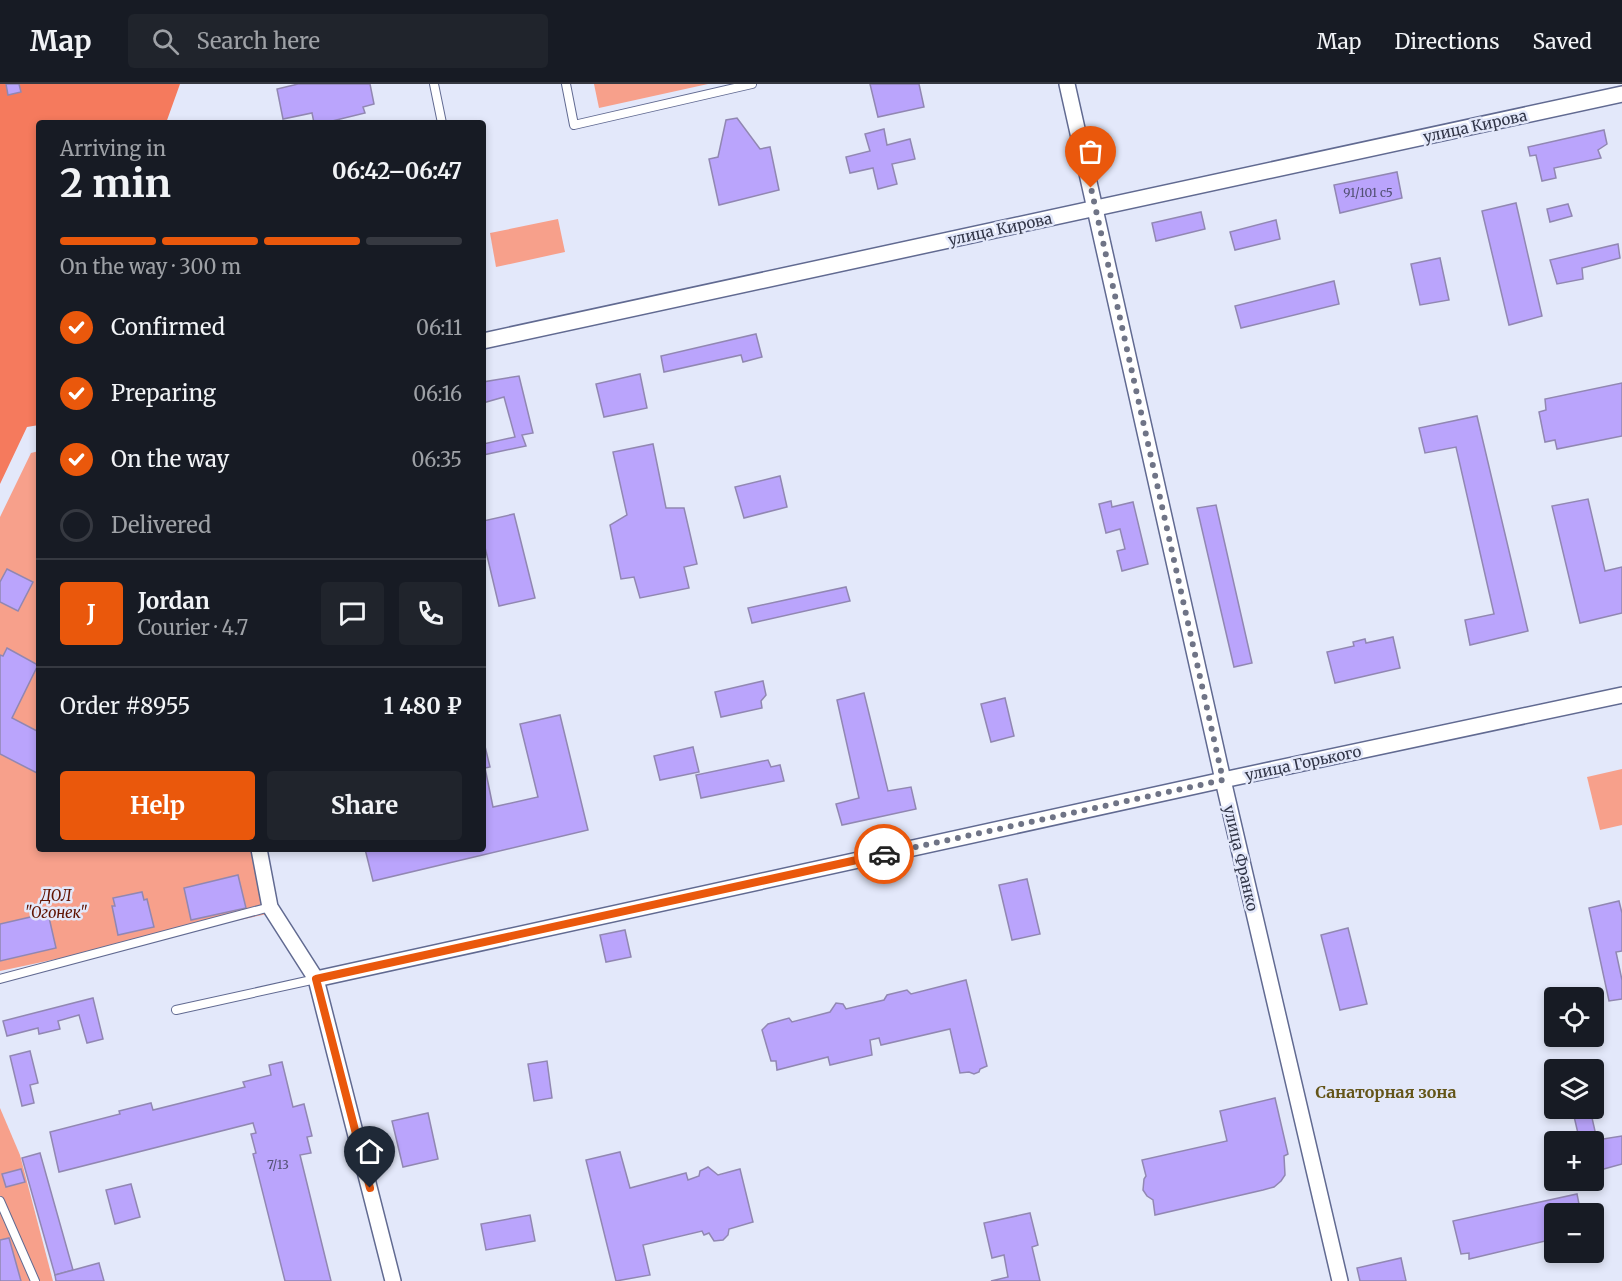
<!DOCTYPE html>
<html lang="en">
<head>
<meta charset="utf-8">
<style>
	body { margin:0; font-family:Merriweather,serif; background:#20242c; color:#f1f3f6; height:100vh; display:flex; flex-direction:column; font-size:22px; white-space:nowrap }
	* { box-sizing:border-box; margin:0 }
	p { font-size:20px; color:#9ea1a6 }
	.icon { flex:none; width:33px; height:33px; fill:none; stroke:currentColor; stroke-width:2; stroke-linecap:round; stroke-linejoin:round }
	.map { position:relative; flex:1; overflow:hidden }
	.drawer { position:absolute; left:36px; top:36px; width:450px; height:732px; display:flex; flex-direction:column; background:#171b24; border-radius:6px; box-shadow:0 3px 9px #0003 }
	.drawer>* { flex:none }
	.buttons { position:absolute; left:1544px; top:903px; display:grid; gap:12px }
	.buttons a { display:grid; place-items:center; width:60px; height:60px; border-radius:6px; background:#171b24; box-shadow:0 3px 9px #0003; font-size:30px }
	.pin { position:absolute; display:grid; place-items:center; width:51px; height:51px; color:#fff; margin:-62px -26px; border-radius:50% 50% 50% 0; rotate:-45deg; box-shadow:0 0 6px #0007 }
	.pin .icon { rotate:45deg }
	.courier { position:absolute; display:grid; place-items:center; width:60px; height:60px; margin:-30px; border:4px solid #ea580c; border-radius:50%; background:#fff; color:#222; box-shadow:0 2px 8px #0007 }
	.headline em { font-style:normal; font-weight:700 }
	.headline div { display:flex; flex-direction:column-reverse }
	.headline { display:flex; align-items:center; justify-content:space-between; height:102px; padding:0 24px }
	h1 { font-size:39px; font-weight:700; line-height:45px }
	.bar { display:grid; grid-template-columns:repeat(4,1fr); gap:9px 6px; align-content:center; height:72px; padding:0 24px }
	.bar i { height:8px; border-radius:4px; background:#363941 }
	.bar .current { background:#ea580c }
	.bar p { grid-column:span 4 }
	.line { display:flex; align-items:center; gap:15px; padding:0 24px; border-top:2px solid #363941 }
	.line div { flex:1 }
	.round { display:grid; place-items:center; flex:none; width:63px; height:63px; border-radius:6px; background:#20242c }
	ol { padding:0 24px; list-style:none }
	li { display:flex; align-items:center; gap:18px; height:66px }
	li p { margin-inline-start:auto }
	li .icon { padding:6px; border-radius:50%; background:#ea580c; color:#fff; stroke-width:4 }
	li:last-child { color:#9ea1a6 }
	li i { width:33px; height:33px; border:3px solid #363941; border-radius:50% }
	.button { display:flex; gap:12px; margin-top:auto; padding:12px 24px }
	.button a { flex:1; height:69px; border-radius:6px; background:#ea580c; color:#fff; font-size:24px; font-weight:700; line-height:69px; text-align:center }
	.button a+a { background:#20242c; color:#f1f3f6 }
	header { display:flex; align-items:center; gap:36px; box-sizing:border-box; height:84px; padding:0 30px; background:#171b24; border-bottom:2px solid #363941 }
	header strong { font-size:28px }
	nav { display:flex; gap:33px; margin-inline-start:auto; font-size:21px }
	.search { width:420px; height:54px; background:#20242c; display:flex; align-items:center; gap:15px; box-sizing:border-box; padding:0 21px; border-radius:6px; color:#9ea1a6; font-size:22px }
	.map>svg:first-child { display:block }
	.green { fill:#f7a08b }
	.forest { fill:#f57a5d }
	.building { fill:#baa4fc; stroke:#9187b2; stroke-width:1.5 }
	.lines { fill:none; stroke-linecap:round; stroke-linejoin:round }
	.lane-casing { stroke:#616a91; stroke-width:10 }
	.street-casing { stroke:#616a91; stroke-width:18 }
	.lane { stroke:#fff; stroke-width:8 }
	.street { stroke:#fff; stroke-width:15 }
	.done { stroke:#6f7486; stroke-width:6; stroke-dasharray:0 10.8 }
	.route { stroke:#ea580c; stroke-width:8 }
	.labels { text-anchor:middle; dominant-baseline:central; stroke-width:5; stroke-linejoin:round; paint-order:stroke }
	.number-label { font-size:12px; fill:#535174 }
	.street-label { font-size:15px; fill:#313547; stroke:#e3e8fa }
	.park-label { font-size:15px; font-style:italic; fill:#601402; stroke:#e3e8fa }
	.neighbourhood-label { font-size:16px; font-weight:bold; fill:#645519; stroke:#e3e8fa }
</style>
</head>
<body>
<header>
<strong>Map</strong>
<div class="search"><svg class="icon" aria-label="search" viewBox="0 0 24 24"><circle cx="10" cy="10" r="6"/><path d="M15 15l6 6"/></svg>Search here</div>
<nav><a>Map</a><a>Directions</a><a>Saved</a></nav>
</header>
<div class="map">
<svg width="1622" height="1197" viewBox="0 0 1622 1197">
	<rect width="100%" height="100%" fill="#e3e8fa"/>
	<g class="green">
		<path d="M594 0H708L599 24Z"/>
		<path d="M558 135 565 168 496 183 490 149Z"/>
		<path d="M39 367V765H256L272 829 0 887V433L31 369Z"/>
		<path d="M1622 685V741L1600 746 1587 693Z"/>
		<path d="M0 1024 20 1071 53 1197H0Z"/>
	</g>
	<path class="forest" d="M0 0H180L166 39H39V341L27 343 0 400Z"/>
	<g class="building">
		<path d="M6 0H19L21 8 8 11Z"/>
		<path d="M298 0H370L374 20 363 23 365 29 324 39H314L312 29 283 35 277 5Z"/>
		<path d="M870 0H919L924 23 878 33Z"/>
		<path d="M737 34 760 65 770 63 779 106 719 121 709 75 718 73 726 36Z"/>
		<path d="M884 45 887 61 910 55 915 75 892 80 897 100 878 105 873 84 850 89 846 73 870 67 865 50Z"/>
		<path d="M1604 46 1607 60 1598 66 1601 74 1554 84 1556 94 1542 97 1536 71 1530 72 1528 63Z"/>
		<path d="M1397 88 1402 114 1340 129 1334 101Z"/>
		<path d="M1516 119 1542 232 1509 241 1482 127Z"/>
		<path d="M1568 120 1572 132 1550 138 1547 125Z"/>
		<path d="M1201 128 1205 145 1156 157 1152 139Z"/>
		<path d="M1276 136 1280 155 1235 166 1230 148Z"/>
		<path d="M1618 160 1620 174 1582 184 1583 195 1557 200 1550 176Z"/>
		<path d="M1440 174 1449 216 1420 221 1411 180Z"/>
		<path d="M1334 197 1339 220 1241 244 1235 222Z"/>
		<path d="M756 250 762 273 743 278 741 271 664 288 661 272Z"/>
		<path d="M640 290 647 324 604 333 596 300Z"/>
		<path d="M519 292 533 349 522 351 526 362 483 371V360L515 353 504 313 483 319V298Z"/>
		<path d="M1622 299V352L1557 365 1555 356 1545 358 1539 328 1546 326 1545 315Z"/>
		<path d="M1477 332 1528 547 1470 561 1465 536 1494 530 1456 363 1425 369 1419 344Z"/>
		<path d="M653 360 666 424H684L697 480 684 483 689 504 640 514 634 493 621 495 610 441 627 431 613 368Z"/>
		<path d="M780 392 787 423 744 434 735 403Z"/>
		<path d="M1588 415 1605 487 1622 483V529L1580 539 1552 422Z"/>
		<path d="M1111 417 1112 423 1133 418 1148 480 1122 487 1117 467 1125 465 1120 445 1106 449 1099 420Z"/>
		<path d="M1216 421 1252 579 1234 583 1197 424Z"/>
		<path d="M514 430 535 514 499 522 483 455V437Z"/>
		<path d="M7 485 33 498 18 527 0 518V498Z"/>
		<path d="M846 503 850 517 752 539 748 524Z"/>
		<path d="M1393 553 1400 584 1335 599 1327 568 1354 562 1353 558 1365 555 1366 559Z"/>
		<path d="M7 564 38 581 12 634 39 648V685L37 689 0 670V571L3 572Z"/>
		<path d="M763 597 766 611 761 617 762 624 721 633 715 608Z"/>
		<path d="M864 609 888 707 911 703 916 725 842 741 836 720 859 714 837 616Z"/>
		<path d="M1005 614 1014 652 991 658 981 620Z"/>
		<path d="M560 631 588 746 373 797 365 765H483V654L490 683 485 684 493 723 538 713 520 640Z"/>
		<path d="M693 663 699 688 660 696 654 672Z"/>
		<path d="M768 676 771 683 780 681 784 697 701 714 696 691Z"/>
		<path d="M238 791 246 824 191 836 184 804Z"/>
		<path d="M1027 795 1040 850 1012 856 999 801Z"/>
		<path d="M142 808 144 816 147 815 154 843 118 851 112 822H115L113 814Z"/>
		<path d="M1619 817 1622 829V867L1616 868 1622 896V915L1609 917 1589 824Z"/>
		<path d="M48 829 56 864 0 877V840Z"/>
		<path d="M1348 844 1367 920 1340 926 1321 851Z"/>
		<path d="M625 846 631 873 606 878 600 851Z"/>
		<path d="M966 896 987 982 980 985 979 988 974 990 969 988 960 989 950 945 881 961 879 954 870 956 872 971 830 981 828 973 777 986 776 977H771L762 946 768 940 789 934 792 938 830 928 836 919 843 920 846 925 884 916 887 911 907 906 911 910Z"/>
		<path d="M93 914 103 955 87 959 79 931 58 937 60 945 39 950 38 944 7 952 3 937Z"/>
		<path d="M30 967 38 999 30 1001 34 1019 22 1022 10 972Z"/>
		<path d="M547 977 552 1014 534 1017 528 980Z"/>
		<path d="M282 978 293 1023 304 1020 312 1052 307 1053 311 1069 300 1071 331 1197H285L253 1070 256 1069 251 1050 256 1049 253 1039 59 1088 50 1048 120 1030 119 1027 151 1019 153 1026 245 1003 243 998 271 991 269 981Z"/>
		<path d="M1275 1014 1288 1070 1284 1072 1285 1091 1281 1097 1274 1103 1263 1106 1155 1131 1153 1116 1147 1112 1143 1106 1144 1095 1146 1092 1142 1076 1227 1057 1220 1027Z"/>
		<path d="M1590 1025 1597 1056 1622 1052V1080L1593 1088V1058H1580L1573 1028Z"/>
		<path d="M428 1029 438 1075 403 1083 392 1037Z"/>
		<path d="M620 1068 630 1104 686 1089 688 1096 699 1092 700 1087 708 1083 718 1091 740 1085 753 1138 729 1145 728 1151 723 1156 714 1157 709 1149 704 1151 702 1147 643 1161 650 1191 616 1197 586 1076Z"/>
		<path d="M40 1069 73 1186 55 1191 22 1074Z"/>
		<path d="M21 1085 25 1098 6 1103 2 1090Z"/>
		<path d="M131 1100 140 1133 115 1140 106 1106Z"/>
		<path d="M1577 1110 1581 1130H1554V1155L1469 1175V1169L1461 1170 1453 1137Z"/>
		<path d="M1030 1129 1038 1161 1032 1163 1040 1197H991L1008 1193 1004 1171 992 1174 984 1139Z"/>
		<path d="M530 1131 535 1157 486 1166 481 1140Z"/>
		<path d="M9 1154 21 1197H0V1156Z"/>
		<path d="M1401 1174 1406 1197H1360L1357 1184Z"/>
		<path d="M99 1179 104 1197H56L55 1191Z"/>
	</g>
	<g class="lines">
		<defs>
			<g id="lane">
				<path d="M434 0 442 39"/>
				<path d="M566 0 574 41 752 0"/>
				<path d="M0 895 270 823"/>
				<path d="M176 926 316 895"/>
				<path d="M0 1117 35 1197"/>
			</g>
			<g id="street">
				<path d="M1067 0 1223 696 1340 1197"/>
				<path d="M483 257 1622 10"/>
				<path d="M259 765 270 823 316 895 393 1197"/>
				<path d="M316 895 1223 696 1622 611"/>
			</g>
		</defs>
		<use href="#lane" class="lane-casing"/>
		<use href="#street" class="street-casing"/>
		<use href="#lane" class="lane"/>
		<use href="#street" class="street"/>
	</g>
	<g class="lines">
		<path class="done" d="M884 770 1223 696 1091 104"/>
		<path class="route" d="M370 1104 316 895 884 770"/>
	</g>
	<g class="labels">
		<g class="number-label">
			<text x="1368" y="108">91/101 с5</text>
			<text x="278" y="1080">7/13</text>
		</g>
		<g class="street-label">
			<text transform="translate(1475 42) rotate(-12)">улица Кирова</text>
			<text transform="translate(1000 145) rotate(-12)">улица Кирова</text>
			<text transform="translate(1303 679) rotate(-12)">улица Горького</text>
			<text transform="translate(1241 774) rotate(77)">улица Франко</text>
		</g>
		<g class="park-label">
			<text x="56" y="811">ДОЛ<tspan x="56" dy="17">"Огонек"</tspan></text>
		</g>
		<g class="neighbourhood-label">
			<text x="1386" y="1008">Санаторная зона</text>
		</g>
	</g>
</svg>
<div class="buttons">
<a><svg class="icon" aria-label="locate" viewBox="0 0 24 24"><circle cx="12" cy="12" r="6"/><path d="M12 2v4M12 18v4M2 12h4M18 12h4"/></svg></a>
<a><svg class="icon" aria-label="layers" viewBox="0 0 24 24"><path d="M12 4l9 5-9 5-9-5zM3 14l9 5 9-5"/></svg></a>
<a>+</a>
<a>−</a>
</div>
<div class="pin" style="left:1091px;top:104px;background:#ea580c"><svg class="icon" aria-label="bag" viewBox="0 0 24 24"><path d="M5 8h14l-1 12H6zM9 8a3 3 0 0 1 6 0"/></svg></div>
<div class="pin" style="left:370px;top:1104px;background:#1f2937"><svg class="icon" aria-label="home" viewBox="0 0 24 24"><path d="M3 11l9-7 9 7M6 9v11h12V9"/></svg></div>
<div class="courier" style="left:884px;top:770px"><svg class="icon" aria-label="car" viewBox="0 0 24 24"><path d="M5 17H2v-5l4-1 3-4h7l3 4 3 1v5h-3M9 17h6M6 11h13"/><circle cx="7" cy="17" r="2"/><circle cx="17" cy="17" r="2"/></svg></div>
<section class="drawer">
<div class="headline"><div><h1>2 min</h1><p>Arriving in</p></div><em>06:42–06:47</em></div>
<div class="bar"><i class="current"></i><i class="current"></i><i class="current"></i><i></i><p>On the way · 300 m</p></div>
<ol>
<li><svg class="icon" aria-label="check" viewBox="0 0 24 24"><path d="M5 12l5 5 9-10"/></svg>Confirmed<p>06:11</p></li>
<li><svg class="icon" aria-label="check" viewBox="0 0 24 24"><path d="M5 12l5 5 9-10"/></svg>Preparing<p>06:16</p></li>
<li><svg class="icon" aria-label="check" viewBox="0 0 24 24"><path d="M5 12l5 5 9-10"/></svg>On the way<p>06:35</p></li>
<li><i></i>Delivered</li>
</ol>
<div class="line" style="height:108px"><b class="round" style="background:#ea580c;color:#fff">J</b><div><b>Jordan</b><p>Courier · 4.7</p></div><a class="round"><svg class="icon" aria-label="chat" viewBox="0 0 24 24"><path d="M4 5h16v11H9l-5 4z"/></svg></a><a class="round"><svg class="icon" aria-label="phone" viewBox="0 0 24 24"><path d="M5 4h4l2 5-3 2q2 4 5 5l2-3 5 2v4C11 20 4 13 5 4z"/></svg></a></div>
<div class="line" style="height:78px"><div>Order #8955</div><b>1 480 ₽</b></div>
<div class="button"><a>Help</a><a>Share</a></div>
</section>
</div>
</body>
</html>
